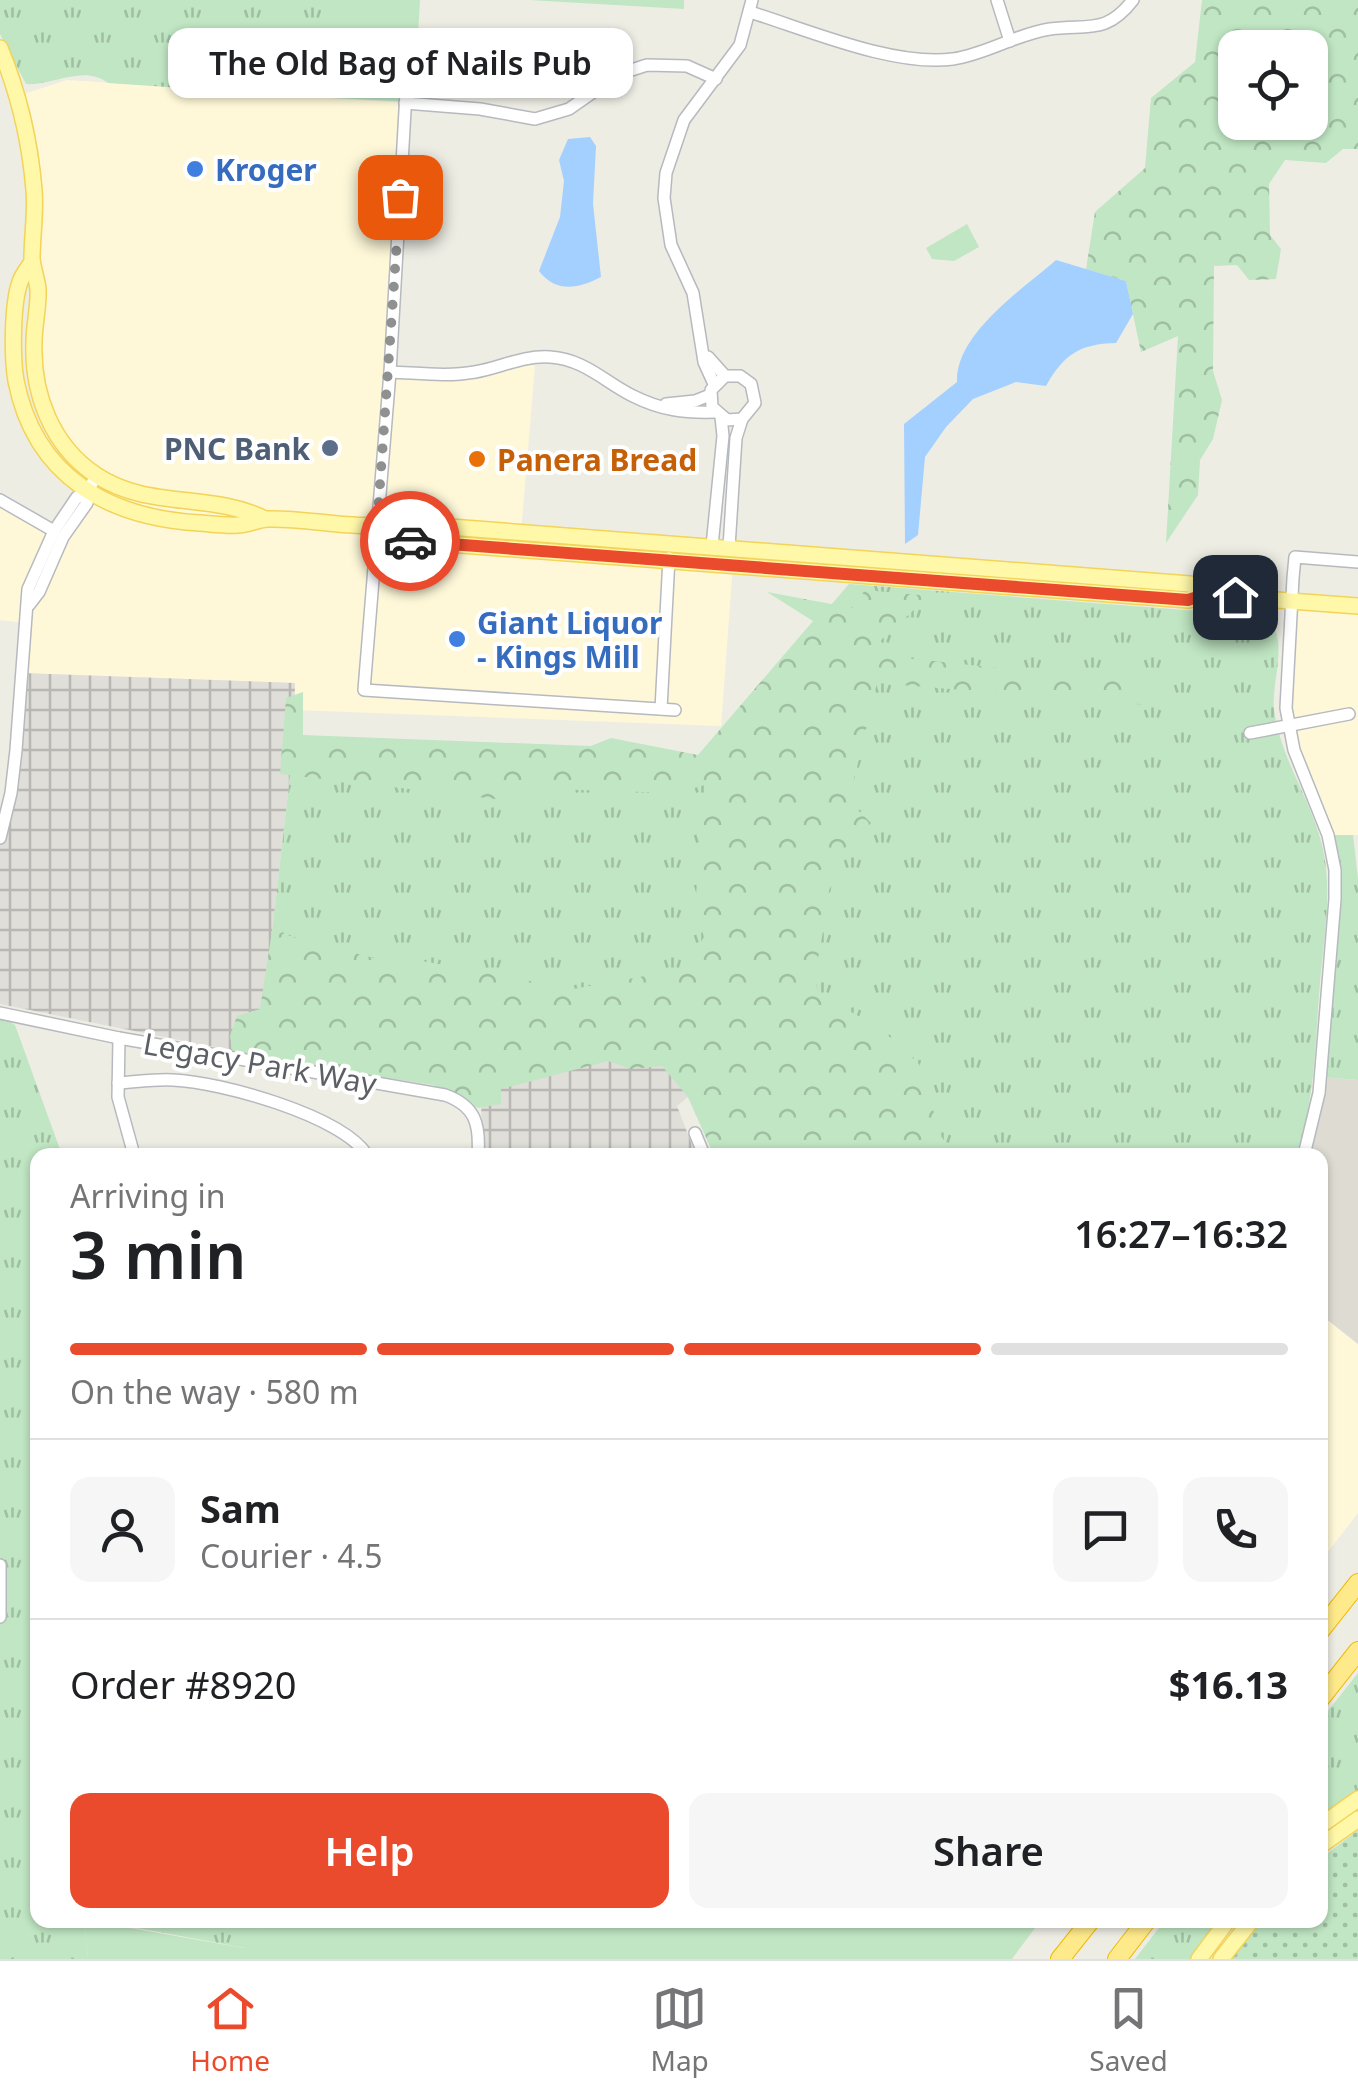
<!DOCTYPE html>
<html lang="en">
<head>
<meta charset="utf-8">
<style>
	body { margin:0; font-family:"Noto Sans",sans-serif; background:#f6f6f6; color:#202124; height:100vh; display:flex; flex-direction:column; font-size:38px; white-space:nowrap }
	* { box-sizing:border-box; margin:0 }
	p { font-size:32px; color:#757577 }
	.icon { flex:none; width:55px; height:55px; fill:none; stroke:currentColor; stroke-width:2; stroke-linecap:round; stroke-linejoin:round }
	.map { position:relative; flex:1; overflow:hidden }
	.side { position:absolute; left:30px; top:1148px; width:1298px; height:780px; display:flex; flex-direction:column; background:#fff; border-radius:20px; box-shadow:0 2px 8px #0004 }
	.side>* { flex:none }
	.tools { position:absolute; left:1218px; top:30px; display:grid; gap:20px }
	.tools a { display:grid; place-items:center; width:110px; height:110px; border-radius:20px; background:#fff; box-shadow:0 2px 8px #0004; font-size:50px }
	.pin { position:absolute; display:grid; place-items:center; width:85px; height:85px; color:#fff; margin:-42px; border-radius:20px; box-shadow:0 5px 15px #0006 }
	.courier { position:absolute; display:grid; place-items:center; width:100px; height:100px; margin:-50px; border:8px solid #eb4b2d; border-radius:50%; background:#fff; color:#222; box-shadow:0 2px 12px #0007 }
	.bubble { position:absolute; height:70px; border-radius:20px; background:#fff; box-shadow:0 2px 8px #0004; font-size:32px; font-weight:600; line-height:70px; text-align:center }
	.head em { font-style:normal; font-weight:600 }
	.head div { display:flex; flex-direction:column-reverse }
	.head { display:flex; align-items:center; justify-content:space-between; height:170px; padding:0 40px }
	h1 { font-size:65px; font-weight:600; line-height:75px }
	.bar { display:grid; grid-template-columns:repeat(4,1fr); gap:15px 10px; align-content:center; height:120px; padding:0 40px }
	.bar i { height:12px; border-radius:8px; background:#e0e0e0 }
	.bar .current { background:#eb4b2d }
	.bar p { grid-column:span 4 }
	.line { display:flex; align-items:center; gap:25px; padding:0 40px; border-top:2px solid #e0e0e0 }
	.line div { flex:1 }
	.round { display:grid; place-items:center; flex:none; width:105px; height:105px; border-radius:20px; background:#f6f6f6 }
	.primary-button { display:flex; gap:20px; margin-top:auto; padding:20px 40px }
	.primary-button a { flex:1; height:115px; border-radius:20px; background:#eb4b2d; color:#fff; font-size:40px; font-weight:600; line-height:115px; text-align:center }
	.primary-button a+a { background:#f6f6f6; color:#202124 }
	.dock { display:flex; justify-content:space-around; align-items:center; height:140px; border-top:2px solid #e0e0e0; background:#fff; font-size:28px; color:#757577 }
	.dock a { display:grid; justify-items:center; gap:5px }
	.dock .current { color:#eb4b2d }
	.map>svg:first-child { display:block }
	.commercial { fill:#fef8d9 }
	.industrial { fill:url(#industrial-grid) }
	.education { fill:#dedcd2 }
	.grass { fill:url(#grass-tufts) }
	.forest { fill:url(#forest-crowns); fill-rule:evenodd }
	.park { fill:url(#park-dots) }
	.garden { fill:#c0e6c3 }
	.water { fill:#a3d0ff }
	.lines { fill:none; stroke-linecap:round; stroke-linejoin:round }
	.minor-casing { stroke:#b6b9be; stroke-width:14 }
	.major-casing { stroke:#f3d359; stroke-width:18 }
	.highway-casing { stroke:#f2b900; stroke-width:20 }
	.minor { stroke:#fff; stroke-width:11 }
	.major { stroke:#fff8a8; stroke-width:15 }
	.highway { stroke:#fee98b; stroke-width:18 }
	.done { stroke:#8f9191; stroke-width:10; stroke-dasharray:0 18 }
	.route { stroke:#eb4b2d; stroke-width:12 }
	.shop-dot { fill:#3f7fe0; stroke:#fff; stroke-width:4 }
	.service-dot { fill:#5c6f8a; stroke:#fff; stroke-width:4 }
	.food-dot { fill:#e8710a; stroke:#fff; stroke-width:4 }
	.labels { text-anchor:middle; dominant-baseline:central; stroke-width:8; stroke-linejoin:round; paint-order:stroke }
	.shop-label { font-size:30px; font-weight:bold; fill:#366cbe; stroke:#fff; text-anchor:start }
	.service-label { font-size:30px; font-weight:bold; fill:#4e5e75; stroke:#fff; text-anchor:end }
	.food-label { font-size:30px; font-weight:bold; fill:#c56008; stroke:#fff; text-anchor:start }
	.street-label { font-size:30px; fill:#5c5f64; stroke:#fff }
</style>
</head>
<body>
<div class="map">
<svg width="1358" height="1959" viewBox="0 0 1358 1959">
	<defs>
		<pattern id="industrial-grid" width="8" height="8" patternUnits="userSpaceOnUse" patternTransform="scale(2.5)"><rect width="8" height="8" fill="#e0ded8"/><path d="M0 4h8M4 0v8" fill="none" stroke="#b9b7b3"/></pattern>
		<pattern id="grass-tufts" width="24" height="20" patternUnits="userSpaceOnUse" patternTransform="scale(2.5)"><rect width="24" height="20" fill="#c0e6c3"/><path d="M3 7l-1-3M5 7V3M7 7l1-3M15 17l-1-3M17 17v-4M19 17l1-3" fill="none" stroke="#9fbea2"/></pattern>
		<pattern id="forest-crowns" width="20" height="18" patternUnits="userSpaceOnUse" patternTransform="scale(2.5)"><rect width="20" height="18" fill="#c0e6c3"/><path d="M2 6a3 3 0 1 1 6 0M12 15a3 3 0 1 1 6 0" fill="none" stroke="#9fbea2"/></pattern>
		<pattern id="park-dots" width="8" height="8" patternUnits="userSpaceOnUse" patternTransform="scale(2.5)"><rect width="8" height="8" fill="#c0e6c3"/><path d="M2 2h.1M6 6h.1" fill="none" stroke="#9fbea2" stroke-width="1.8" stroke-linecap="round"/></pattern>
	</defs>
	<rect width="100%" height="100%" fill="#eeede4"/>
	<g class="commercial">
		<path d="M67 80 405 103 390 371 535 365 521 532 378 527 395 540 733 564 721 726 294 710V683L22 673 26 623 0 620V500L63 537 96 476 81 462 40 397 34 221 18 96Z"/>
		<path d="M1291 601 1358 606V835H1328L1288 725Z"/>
		<path d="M1320 1314 1358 1344V1513L1320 1562Z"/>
	</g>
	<g class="industrial">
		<path d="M22 673 295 683 294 741 258 1056 0 1004V838Z"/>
		<path d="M664 1043 688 1097 677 1106 696 1155H482L481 1090Z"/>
	</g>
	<path class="education" d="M1321 1077 1358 1080V1344L1320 1314V1155H1304Z"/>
	<g class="grass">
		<path d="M0 0H339L332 98 108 83C83 64 53 86 26 84L0 34Z"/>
		<path d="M849 584 1263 616C1292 633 1271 680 1274 709 1280 758 1310 797 1322 845 1333 889 1324 937 1320 982 1315 1039 1316 1100 1296 1155H714L664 1043 258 1056 294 741 700 758Z"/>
		<path d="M1328 835H1353L1358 879V1080L1321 1077 1335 899Z"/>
		<path d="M0 1016 15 1025 62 1155H38V1920H84L88 1959H0Z"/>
		<path d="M1358 1673V1792L1320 1817V1721Z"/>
		<path d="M95 1920H266L245 1948Z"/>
		<path d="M1165 1920H1222L1191 1959H1135Z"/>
	</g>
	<g class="forest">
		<path d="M331 0H360L341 83 326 71Z"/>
		<path d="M1202 0H1358V149H1343L1326 163 1285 160 1269 184 1270 235 1281 249 1276 279 1249 280 1237 265 1214 266 1213 371 1222 400 1213 439 1200 460 1198 495 1166 543 1178 336 1141 352 1126 281 1086 269 1095 212 1145 168 1151 98 1195 62ZM1235 48H1310V122H1235Z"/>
		<path d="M865 590 929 596 866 654 1152 684 1148 705 877 683 849 801 871 823 837 856 814 980 820 994 881 1029 919 1064 941 1136 954 1155H714L688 1097 662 1066 631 1069 608 1061 501 1089V1104L478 1108 433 1085 233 1054 230 1036 237 1016 260 1009 272 931 403 966 417 960 573 989 684 969 704 937 695 907 705 785 677 793 546 789 513 801 280 774 286 698 303 692V735L591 746 611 738 698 755 813 621 767 592 853 608Z"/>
		<path d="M1310 1104 1296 1155H1279Z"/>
	</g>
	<path class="park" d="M1358 1830V1959H1230L1261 1920H1320V1859Z"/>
	<g class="garden">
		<path d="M339 0H420L414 102 332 98Z"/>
		<path d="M529 0H684V9Z"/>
		<path d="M967 224 979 247 954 261 932 259 926 248Z"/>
		<path d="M84 1920 244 1948 266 1920H1041L1012 1959H88Z"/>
	</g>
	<g class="water">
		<path d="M590 137 596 146 593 204 601 277C578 289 556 293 539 271L560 217 564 181 559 160 568 139Z"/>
		<path d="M1056 260 1126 281 1133 314 1116 343C1080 344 1064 354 1046 386L1016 382 973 399 946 427 925 457 918 535 905 544 904 424 957 382C955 334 1023 289 1056 260Z"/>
	</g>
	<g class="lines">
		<defs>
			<g id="minor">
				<path d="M997 0 1010 41"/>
				<path d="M750 12C808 30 894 67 953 59 987 54 1016 34 1050 29 1088 24 1106 35 1133 0"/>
				<path d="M409 41 390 372 364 690 675 710"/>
				<path d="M405 103 480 109 535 119 569 109 619 74 647 65 687 66 716 79"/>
				<path d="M708 357 725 376H740L751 384 755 403 742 419 727 420 712 407 711 390 725 376"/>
				<path d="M390 372C418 373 447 377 475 372 500 368 523 355 550 357 584 359 605 382 633 396 661 410 684 413 715 412"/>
				<path d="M714 384 704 362 693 293 671 245 664 198 666 173 684 120 740 45 752 0"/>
				<path d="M666 404 695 401 710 395"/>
				<path d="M0 500 54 531"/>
				<path d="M712 546 723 436 721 417"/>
				<path d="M729 547 736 438 742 419"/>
				<path d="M29 605 39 592 63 537 87 503 85 496 96 476"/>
				<path d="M661 709 669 558"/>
				<path d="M1250 733 1349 714"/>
				<path d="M0 838 11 793 16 750 28 589 54 531 77 497 85 496"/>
				<path d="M0 1013 119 1038 445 1095C476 1106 480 1125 478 1155"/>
				<path d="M119 1038 118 1097 134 1155"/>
				<path d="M118 1083C136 1082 154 1079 173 1080 220 1082 341 1115 367 1155"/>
				<path d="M695 1133 704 1155"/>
				<path d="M1304 1155 1319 1093 1335 899V870L1328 835 1294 750 1286 708 1293 578 1295 557 1358 562"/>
				<path d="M0 1565V1617"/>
			</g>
			<g id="major">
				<path d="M0 48C19 94 30 141 34 190 36 213 32 236 32 259 33 269 37 279 38 289 39 306 34 325 34 342 32 394 52 446 96 475 148 510 212 492 265 519"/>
				<path d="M32 262C28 268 22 275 20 282 12 304 12 357 16 381 35 477 109 518 200 523 212 524 226 526 238 525 249 525 258 519 268 519 312 518 355 531 398 523L1190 584 1207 595"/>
				<path d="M377 527 395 540 1188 600 1207 595 1358 606"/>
				<path d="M1320 1826 1358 1799"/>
				<path d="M1320 1846 1358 1819"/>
				<path d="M1199 1959 1228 1920"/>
				<path d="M1221 1959 1252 1920"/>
			</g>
			<g id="highway">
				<path d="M1320 1631 1358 1583"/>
				<path d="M1320 1699 1358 1651"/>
				<path d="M1060 1959 1091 1920"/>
				<path d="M1117 1959 1147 1920"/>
			</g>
		</defs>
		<use href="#minor" class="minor-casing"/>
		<use href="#major" class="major-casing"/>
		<use href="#highway" class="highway-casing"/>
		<use href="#minor" class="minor"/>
		<use href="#major" class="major"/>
		<use href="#highway" class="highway"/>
	</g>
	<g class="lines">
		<path class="done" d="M400 197 377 527 395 540 410 541"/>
		<path class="route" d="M410 541 1188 600 1207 594 1235 597"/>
	</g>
	<g class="shop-dot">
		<circle cx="195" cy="169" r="10"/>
		<circle cx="457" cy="639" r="10"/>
	</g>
	<circle class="service-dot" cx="330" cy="448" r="10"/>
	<circle class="food-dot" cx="477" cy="459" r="10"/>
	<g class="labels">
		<g class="shop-label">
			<text x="215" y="169">Kroger</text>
			<text x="477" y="622">Giant Liquor<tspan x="477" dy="34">- Kings Mill</tspan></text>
		</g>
		<g class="service-label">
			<text x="310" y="448">PNC Bank</text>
		</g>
		<g class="food-label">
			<text x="497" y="459">Panera Bread</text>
		</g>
		<g class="street-label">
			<text transform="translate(260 1063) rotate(10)">Legacy Park Way</text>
		</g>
	</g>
</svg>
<div class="tools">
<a><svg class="icon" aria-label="locate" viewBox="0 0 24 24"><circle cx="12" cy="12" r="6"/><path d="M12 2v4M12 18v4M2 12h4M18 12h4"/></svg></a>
</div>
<div class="pin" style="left:400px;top:197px;background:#ea580c"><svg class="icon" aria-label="bag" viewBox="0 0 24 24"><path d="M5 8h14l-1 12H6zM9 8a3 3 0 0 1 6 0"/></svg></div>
<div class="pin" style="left:1235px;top:597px;background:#1f2937"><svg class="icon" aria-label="home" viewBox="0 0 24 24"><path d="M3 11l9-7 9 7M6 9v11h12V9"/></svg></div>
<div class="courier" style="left:410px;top:541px"><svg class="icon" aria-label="car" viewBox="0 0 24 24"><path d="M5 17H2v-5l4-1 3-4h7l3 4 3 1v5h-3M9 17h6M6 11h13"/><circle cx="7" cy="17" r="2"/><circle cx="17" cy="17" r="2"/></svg></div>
<div class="bubble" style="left:168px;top:28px;width:465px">The Old Bag of Nails Pub</div>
<section class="side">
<div class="head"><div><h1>3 min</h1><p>Arriving in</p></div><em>16:27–16:32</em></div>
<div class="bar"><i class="current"></i><i class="current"></i><i class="current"></i><i></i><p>On the way · 580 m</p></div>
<div class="line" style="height:180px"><a class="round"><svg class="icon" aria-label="person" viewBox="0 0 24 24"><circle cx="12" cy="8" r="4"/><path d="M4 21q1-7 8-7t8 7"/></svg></a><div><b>Sam</b><p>Courier · 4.5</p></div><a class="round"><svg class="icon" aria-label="chat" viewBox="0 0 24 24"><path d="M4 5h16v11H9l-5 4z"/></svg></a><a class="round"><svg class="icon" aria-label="phone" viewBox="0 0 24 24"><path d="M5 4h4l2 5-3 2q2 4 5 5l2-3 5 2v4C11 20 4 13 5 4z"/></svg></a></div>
<div class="line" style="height:130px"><div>Order #8920</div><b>$16.13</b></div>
<div class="primary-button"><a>Help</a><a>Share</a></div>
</section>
</div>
<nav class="dock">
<a class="current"><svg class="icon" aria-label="home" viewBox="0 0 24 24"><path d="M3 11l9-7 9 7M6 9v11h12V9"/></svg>Home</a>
<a><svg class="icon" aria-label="map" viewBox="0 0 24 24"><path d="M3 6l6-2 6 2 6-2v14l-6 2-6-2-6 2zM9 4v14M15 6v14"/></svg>Map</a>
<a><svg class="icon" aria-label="saved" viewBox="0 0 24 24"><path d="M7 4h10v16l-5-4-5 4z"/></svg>Saved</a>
</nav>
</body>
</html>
